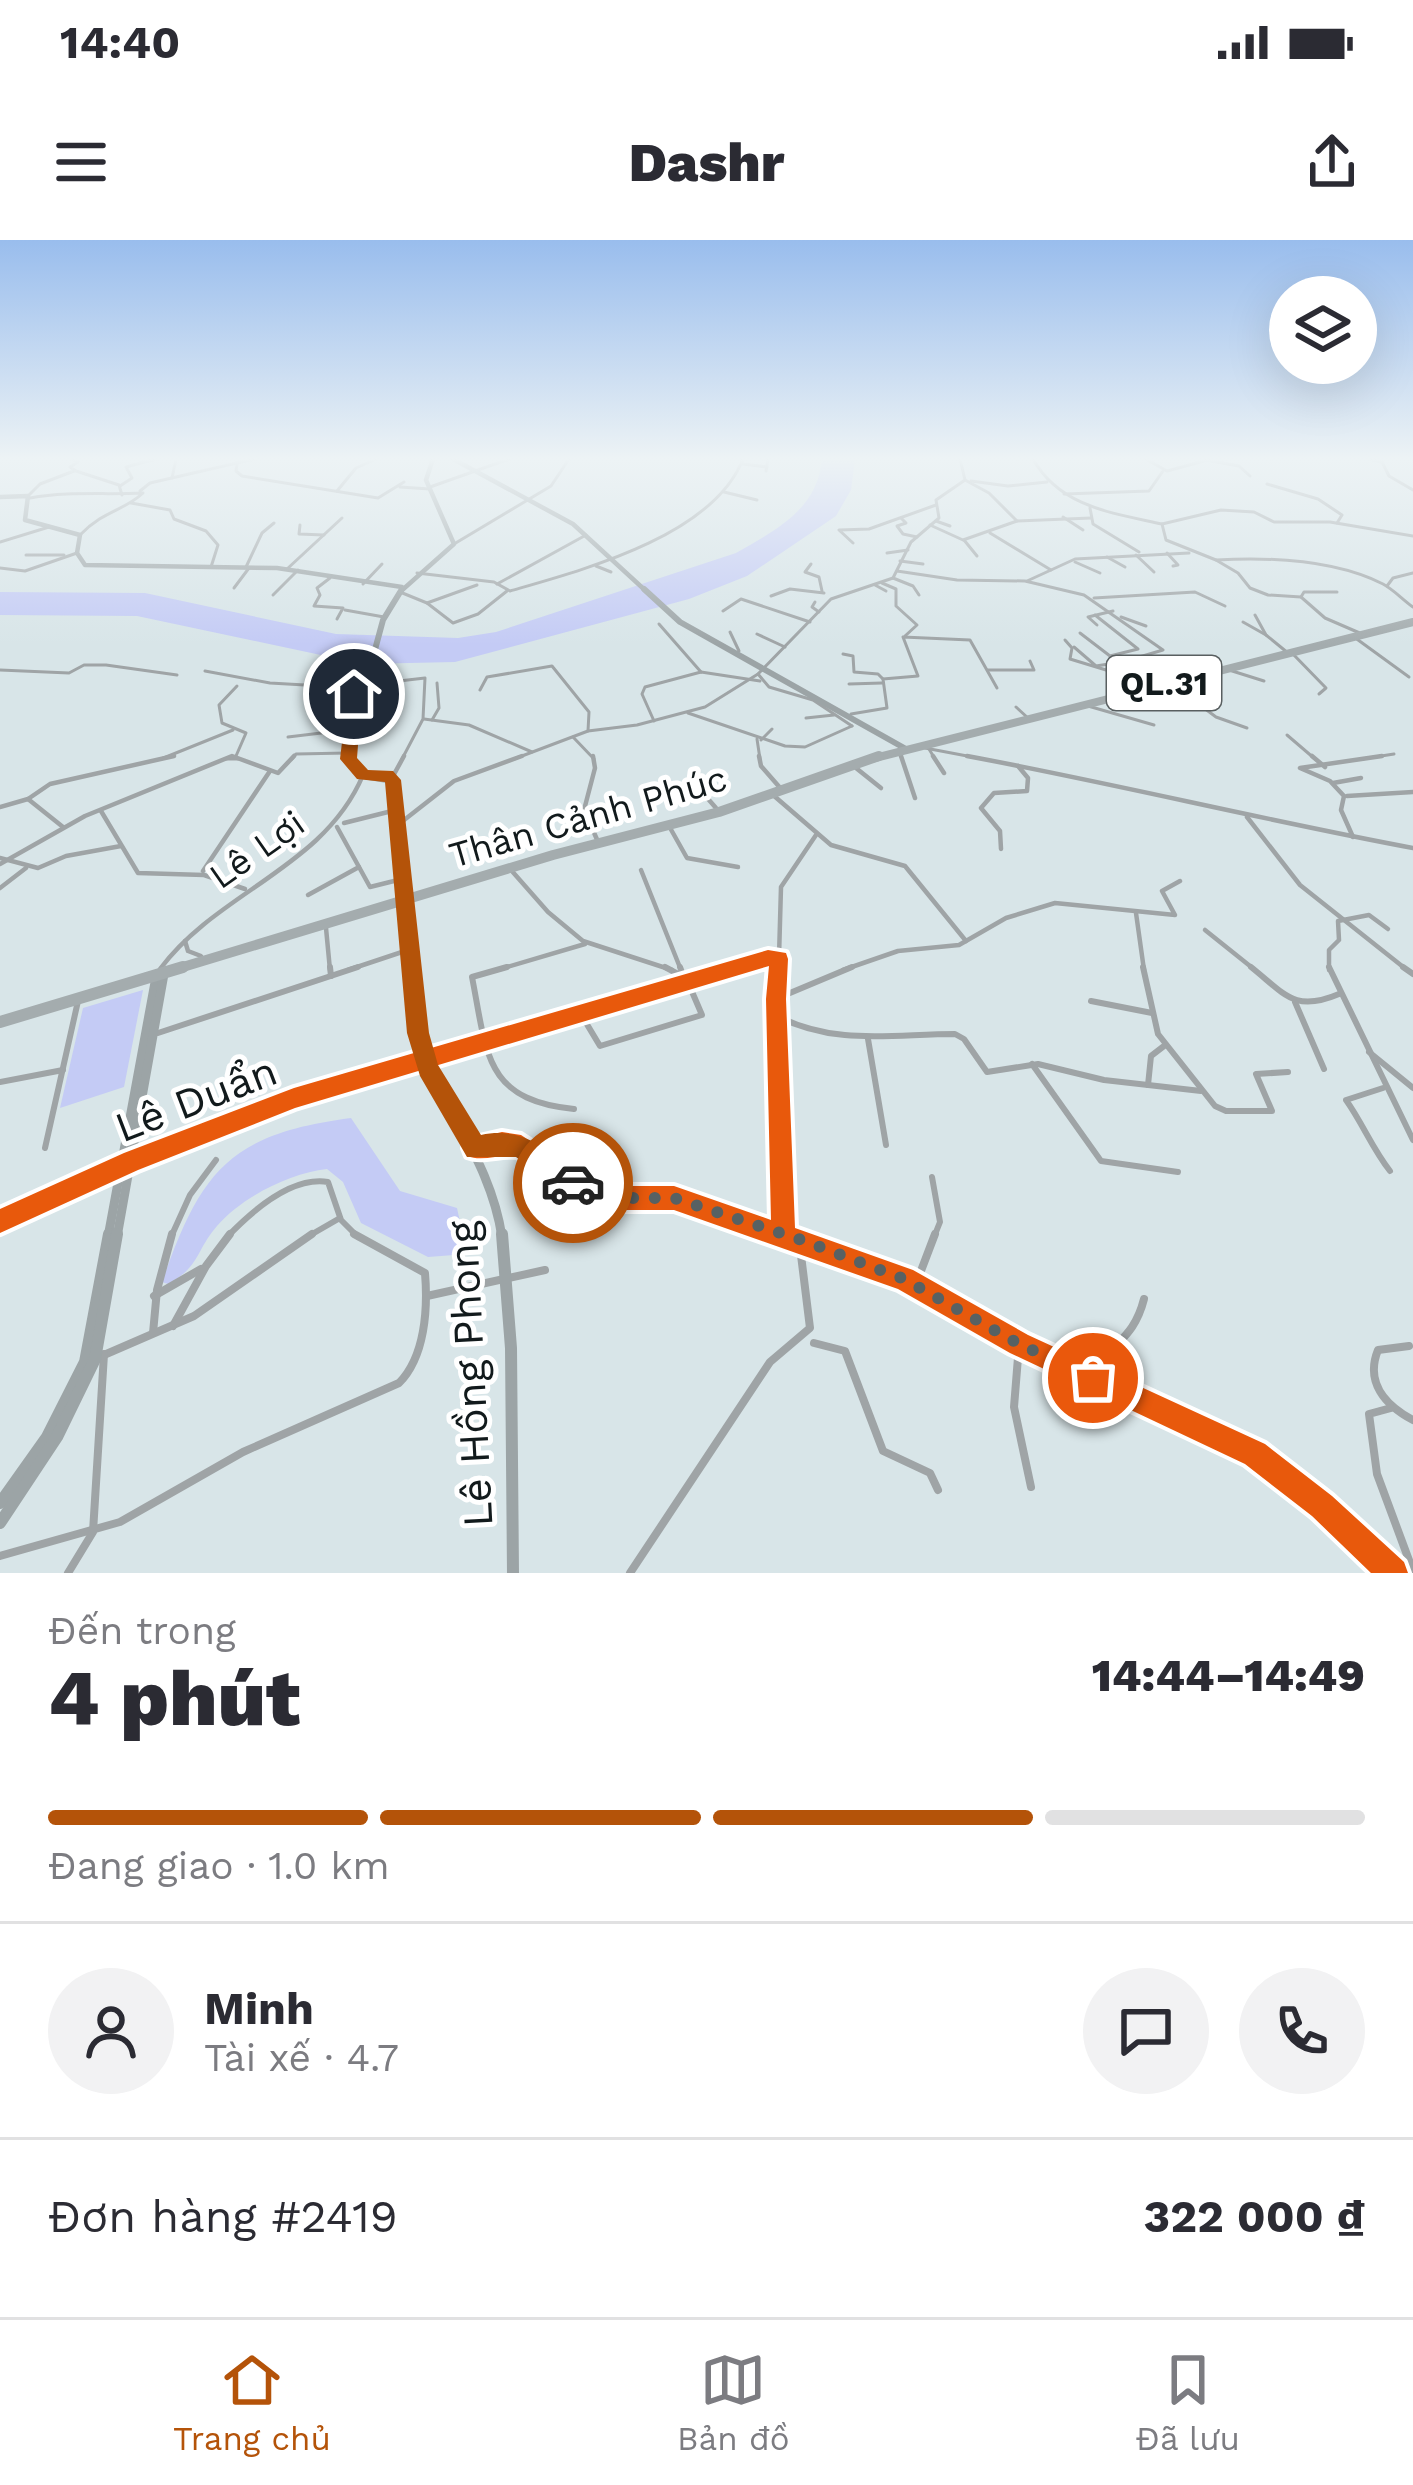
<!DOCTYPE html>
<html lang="vi">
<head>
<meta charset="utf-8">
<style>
	body { margin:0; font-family:"Work Sans",sans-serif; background:#f2f2f3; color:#2b2b33; height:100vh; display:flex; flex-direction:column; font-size:45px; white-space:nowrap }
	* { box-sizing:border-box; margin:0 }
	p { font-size:39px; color:#7c7c81 }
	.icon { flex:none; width:66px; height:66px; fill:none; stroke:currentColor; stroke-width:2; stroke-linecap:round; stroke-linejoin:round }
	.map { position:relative; height:1333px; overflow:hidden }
	.sheet { display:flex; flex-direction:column; background:#fff; flex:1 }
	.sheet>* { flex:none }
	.buttons { position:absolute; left:1269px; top:36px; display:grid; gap:24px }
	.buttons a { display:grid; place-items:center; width:108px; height:108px; border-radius:50%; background:#fff; box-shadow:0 12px 48px #0002; font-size:60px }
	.pin { position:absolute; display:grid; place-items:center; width:102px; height:102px; color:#fff; margin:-51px; border:6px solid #fff; border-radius:50%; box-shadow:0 3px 12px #0007 }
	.courier { position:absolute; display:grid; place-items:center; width:120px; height:120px; margin:-60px; border:9px solid #b45309; border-radius:50%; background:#fff; color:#222; box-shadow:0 3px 15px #0007 }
	.headline em { font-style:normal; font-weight:800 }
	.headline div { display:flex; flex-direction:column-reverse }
	.headline { display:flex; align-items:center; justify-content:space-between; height:204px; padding:0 48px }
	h1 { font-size:78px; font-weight:800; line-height:90px }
	.bar { display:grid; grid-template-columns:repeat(4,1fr); gap:18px 12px; align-content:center; height:144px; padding:0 48px }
	.bar i { height:15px; border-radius:9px; background:#e1e1e2 }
	.bar .current { background:#b45309 }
	.bar p { grid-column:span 4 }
	.line { display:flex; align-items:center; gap:30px; padding:0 48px; border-top:3px solid #e1e1e2 }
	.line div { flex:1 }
	.round { display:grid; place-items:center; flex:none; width:126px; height:126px; border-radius:63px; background:#f2f2f3 }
	.status { display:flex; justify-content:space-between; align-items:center; height:84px; padding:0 60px; background:#fff; direction:ltr }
	.status svg { height:33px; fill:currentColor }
	header { display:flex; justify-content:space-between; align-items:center; height:156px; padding:0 48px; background:#fff; font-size:54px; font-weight:800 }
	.dock { display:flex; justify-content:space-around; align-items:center; height:168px; border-top:3px solid #e1e1e2; background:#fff; font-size:33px; color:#7c7c81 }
	.dock a { display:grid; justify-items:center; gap:6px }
	.dock .current { color:#b45309 }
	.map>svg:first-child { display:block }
	.water { fill:#c4cbf5 }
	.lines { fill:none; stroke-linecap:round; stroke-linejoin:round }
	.street-far3 { stroke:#9fa4a6; stroke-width:3 }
	.street-far2 { stroke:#9fa4a6; stroke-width:4.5 }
	.street-far1 { stroke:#9fa4a6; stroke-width:6 }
	.street { stroke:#9fa4a6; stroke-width:8 }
	.secondary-far4 { stroke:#9ca4a6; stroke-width:4.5 }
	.secondary-far3 { stroke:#9ca4a6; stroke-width:6 }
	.secondary-far2 { stroke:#9ca4a6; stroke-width:8 }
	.secondary-far1 { stroke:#9ca4a6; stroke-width:9 }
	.secondary { stroke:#9ca4a6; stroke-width:12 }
	.highway-far2 { stroke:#a4acae; stroke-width:8 }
	.highway-far1 { stroke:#a4acae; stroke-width:10 }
	.highway { stroke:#a4acae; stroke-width:12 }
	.cycleway-casing { stroke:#fff; stroke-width:8 }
	.cycleway { fill:#e8590c; fill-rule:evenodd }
	.route { fill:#b45309 }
	.done { stroke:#576163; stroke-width:12; stroke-dasharray:0 21.6 }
	.labels { text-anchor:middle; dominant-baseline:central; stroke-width:10; stroke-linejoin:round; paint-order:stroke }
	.shield { fill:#fff; stroke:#595f60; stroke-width:3 }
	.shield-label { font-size:33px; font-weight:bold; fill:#121a1c }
	.street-label { font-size:36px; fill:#121a1c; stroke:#fff }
	.near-street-label { font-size:42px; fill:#121a1c; stroke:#fff }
</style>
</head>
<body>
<div class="status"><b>14:40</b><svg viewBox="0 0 49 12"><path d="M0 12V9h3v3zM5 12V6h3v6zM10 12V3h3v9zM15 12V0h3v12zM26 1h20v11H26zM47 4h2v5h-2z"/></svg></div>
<header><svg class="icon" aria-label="menu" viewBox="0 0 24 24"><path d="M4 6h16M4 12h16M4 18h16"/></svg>Dashr<svg class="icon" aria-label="share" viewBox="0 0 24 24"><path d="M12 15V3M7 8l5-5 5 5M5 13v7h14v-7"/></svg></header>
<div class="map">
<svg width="1413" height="1333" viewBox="0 0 1413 1333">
	<rect width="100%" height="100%" fill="#d8e5e8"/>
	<g class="water">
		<path d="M822 219H855L851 250 836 276 747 336 689 359 455 422 363 424 137 376 0 375V352L145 353 336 394 458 398 496 392 736 313C776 290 818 269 822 219Z"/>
		<path d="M143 750 124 847 60 868 83 768Z"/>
		<path d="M351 878 400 951 457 968 467 1014 428 1017 361 983 343 942 327 929C290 933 242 957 217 986 196 1010 200 1027 168 1044L162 1042C201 930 230 894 351 878Z"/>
	</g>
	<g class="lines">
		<g class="street-far3">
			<path d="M72 219 78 222 70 227 76 231 119 245 122 255"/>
			<path d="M1033 219C1060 267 1112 273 1162 284L1166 300 1216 320 1238 333 1250 348 1268 355 1301 357 1325 378 1362 394"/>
			<path d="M1146 219 1167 231 1211 219"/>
			<path d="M1369 219 1382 222 1389 236 1413 250"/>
			<path d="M1206 220 1239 226 1250 236"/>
			<path d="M237 224 236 231 242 236 378 258 404 242"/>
			<path d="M743 224 767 227"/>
			<path d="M766 231 768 219"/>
			<path d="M172 238 176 219"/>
			<path d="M965 240 989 253 1017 281 1091 278"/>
			<path d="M971 241 1008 246 1047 242"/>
			<path d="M1267 244 1318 259 1342 275 1337 283"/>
			<path d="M120 246 132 238 126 227 156 219"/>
			<path d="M400 247 430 249"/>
			<path d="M430 247 509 219"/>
			<path d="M140 251 150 243 254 219"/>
			<path d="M337 251 356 228 376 219"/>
			<path d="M724 252 757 260"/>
			<path d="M1064 254 1149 251 1163 231"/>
			<path d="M29 255 40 244 74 231"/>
			<path d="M30 258C69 251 104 255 143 253 124 271 104 270 80 295"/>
			<path d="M131 263 170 270 174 279 206 291 218 305 211 327"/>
			<path d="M1090 268 1093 284 1139 312"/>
			<path d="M1063 277 1083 290"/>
			<path d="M901 278 906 283 897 286 903 294 917 297"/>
			<path d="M936 281 950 286"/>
			<path d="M1162 284 1221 270 1254 272 1274 282H1330L1413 296"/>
			<path d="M300 285 299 294 324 295"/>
			<path d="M930 285 963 300 1017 281"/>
			<path d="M990 293 1051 330"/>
			<path d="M964 300 977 316"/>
			<path d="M0 302 49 287"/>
			<path d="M853 303 839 290 869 289 936 265"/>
			<path d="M454 304 551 246 569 219"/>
			<path d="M887 313 908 310"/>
			<path d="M1167 313 1178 325 1173 326"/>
			<path d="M26 315H64"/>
			<path d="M1136 315 1154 332"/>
			<path d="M1107 317 1125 327"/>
			<path d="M1216 320C1269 317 1335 320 1383 344 1394 350 1403 360 1413 367"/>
			<path d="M900 321 923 324"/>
			<path d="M1075 322 1100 333"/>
			<path d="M811 324 805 332 819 337 822 351"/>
			<path d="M596 326 611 332"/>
			<path d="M246 327 262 293 274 283"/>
			<path d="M0 328 25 331 77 313"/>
			<path d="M287 329 342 278"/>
			<path d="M897 331 957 340 1025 341 1084 355 1163 410 1119 423 1146 446"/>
			<path d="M417 333 494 342 510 351C583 330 713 296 743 219"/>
			<path d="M330 338 317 348 320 355 314 366 343 368 337 379"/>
			<path d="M893 338 913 346 919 355"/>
			<path d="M1027 341 1075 319 1189 313"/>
			<path d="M882 343 896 349V366L917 385 905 396"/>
			<path d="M363 344 382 324"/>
			<path d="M497 344 586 295"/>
			<path d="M875 345 886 351"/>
			<path d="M1387 346 1393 338 1413 333"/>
			<path d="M234 348 249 328"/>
			<path d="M400 352 427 363 453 383 478 374 507 351"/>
			<path d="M273 355 298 330"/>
			<path d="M771 356 790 349 824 353"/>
			<path d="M1301 357 1304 352H1337"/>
			<path d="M1094 358 1195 352 1225 366"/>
			<path d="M815 362 812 367 819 372"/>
			<path d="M427 363 477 345"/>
			<path d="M345 370 384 377"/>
			<path d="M723 371 741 359 810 382"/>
			<path d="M1255 375 1266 395 1288 413"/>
			<path d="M1121 377 1146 386"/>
			<path d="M1243 382 1266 395"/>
			<path d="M659 384 701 432"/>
			<path d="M1097 385 1088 377 1113 371"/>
			<path d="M730 392 739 411"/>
			<path d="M1080 393 1110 416 1138 409 1095 375"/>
			<path d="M757 394 785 407"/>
			<path d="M1354 397 1409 437"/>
			<path d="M1065 400 1072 408 1070 419 1129 437"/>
			<path d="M1074 407 1096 426 1121 422"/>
			<path d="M1291 412 1326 448 1319 454"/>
			<path d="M843 414 853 416 854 432 878 434 883 439"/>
			<path d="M0 430 69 433 84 425H106L177 435"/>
			<path d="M988 430H1034L1030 421"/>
			<path d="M1229 430 1264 441"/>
			<path d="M205 431 270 443 357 448 347 490"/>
			<path d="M373 444 425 438 423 479 402 519"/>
			<path d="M849 444 882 443"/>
			<path d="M1173 445 1216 477 1247 488"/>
			<path d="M480 450 487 437 552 426 589 472 588 491"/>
			<path d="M1127 457 1138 465"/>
			<path d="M1117 459 1133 466"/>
			<path d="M1106 462 1117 468"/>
			<path d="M1088 466 1154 485"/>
			<path d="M1016 467 1028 478"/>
			<path d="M688 473 785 506 805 507 852 486"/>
			<path d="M851 474 887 468 883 439 918 436 903 397 970 400 997 448"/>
			<path d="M806 478 834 475"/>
			<path d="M424 479 469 485 532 512"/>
			<path d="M432 480 439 468 437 443"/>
			<path d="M654 481 642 454 645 447 701 432 760 441"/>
			<path d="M852 486 813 460 769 447 758 434 831 359 893 338 911 302 939 278 936 260 965 240 960 219"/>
			<path d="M1287 495 1315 519"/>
			<path d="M288 497 346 490"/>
			<path d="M573 497 594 519"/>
			<path d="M757 499 760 519"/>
			<path d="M761 500 772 489"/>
			<path d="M925 508 983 519"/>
			<path d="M929 509 935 519"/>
			<path d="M899 510 902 519"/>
			<path d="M236 516 246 493 222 483 219 465 237 446"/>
			<path d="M161 519 233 490"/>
			<path d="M225 519H239"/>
			<path d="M292 519 296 514 347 513"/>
			<path d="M514 519 588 491 637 485 705 467 758 434"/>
			<path d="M1362 519 1394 514"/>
		</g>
		<g class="street-far2">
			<path d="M593 516 595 528 584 570 599 604"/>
			<path d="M759 516 761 526 782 550"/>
			<path d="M901 516 915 558"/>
			<path d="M933 516 944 533"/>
			<path d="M967 516C1117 544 1263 580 1413 608"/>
			<path d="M1312 516 1325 527"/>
			<path d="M856 528 881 548"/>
			<path d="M392 538 404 516"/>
			<path d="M1333 543 1361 538"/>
			<path d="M695 544 716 568"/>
			<path d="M773 555 831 605 905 626 966 701"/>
			<path d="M1347 556 1413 552"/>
			<path d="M28 559 50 544 174 516"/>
			<path d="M0 567 28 559 63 587"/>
			<path d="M101 571 138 633 204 635 245 649"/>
			<path d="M1247 577 1300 645 1407 730"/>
			<path d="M344 583 396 570"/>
			<path d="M399 584 454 541 522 516"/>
			<path d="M669 586 687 618 738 627"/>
			<path d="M337 587 370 647 402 639"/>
			<path d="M1353 597 1341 570 1344 556 1330 541 1300 528 1382 516"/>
			<path d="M1001 609 1000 591 981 568 994 553 1027 551 1028 538 1018 526"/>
			<path d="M0 618 38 628 66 616 121 606"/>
			<path d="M0 624 85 576 232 516 278 533 294 516"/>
			<path d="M511 630 548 672 583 701 672 730"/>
			<path d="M641 630 681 730"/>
			<path d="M203 631 270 531"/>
			<path d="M0 648 26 628"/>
			<path d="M308 655 359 627"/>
			<path d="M1136 673 1144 730"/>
			<path d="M326 688 330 730"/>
			<path d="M1205 690 1255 730"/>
			<path d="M185 701 188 711 201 716"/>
			<path d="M779 717 781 647 816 595"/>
			<path d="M160 729C218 651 324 628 363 535"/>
			<path d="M348 730 408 710"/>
			<path d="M497 730 585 704"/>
			<path d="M724 730 779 719 778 730"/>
			<path d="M843 730 898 711 959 705 1006 678 1055 663 1175 675 1162 651 1180 641"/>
			<path d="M1329 730V710L1339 700 1338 681 1369 675 1388 689"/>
		</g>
		<g class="street-far1">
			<path d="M330 727 331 736"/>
			<path d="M507 727 472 737C487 813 484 860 574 869"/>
			<path d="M665 727 689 740"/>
			<path d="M680 727 683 735"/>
			<path d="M778 727 783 993"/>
			<path d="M1143 727 1158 794 1215 866 1226 871H1272L1256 834 1288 832"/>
			<path d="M1251 727C1285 754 1294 773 1339 754"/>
			<path d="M1329 727 1413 900"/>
			<path d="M1403 727 1413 734"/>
			<path d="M778 758 852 727"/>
			<path d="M1091 761 1152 773"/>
			<path d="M1295 762 1324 829"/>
			<path d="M579 771 600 806 702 775 687 740"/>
			<path d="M777 776C836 806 892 794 955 794L964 799 987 832 1038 824 1104 840 1201 851"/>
			<path d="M158 793 358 727"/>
			<path d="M868 799 886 905"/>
			<path d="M1369 812 1413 848"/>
			<path d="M1032 824 1101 921 1178 932"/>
			<path d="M0 842 63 830"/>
			<path d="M1148 845 1151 816 1164 806"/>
			<path d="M1383 848 1346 860C1363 884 1372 908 1390 931"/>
			<path d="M45 908 78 761"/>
			<path d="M475 908 502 903 521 906 595 958H674L784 997"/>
			<path d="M131 921 360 837 734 727"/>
			<path d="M932 937 940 982 934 997"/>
			<path d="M0 981 120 926"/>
			<path d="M171 997 190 955 216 920"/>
			<path d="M227 997C251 972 291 936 328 942L341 980 358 997"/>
			<path d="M307 997 340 978"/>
		</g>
		<g class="street">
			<path d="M775 994 904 1039 1019 1104 1255 1214 1322 1266 1393 1333"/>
			<path d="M916 1044 935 994"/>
			<path d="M154 1056 201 1029"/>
			<path d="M427 1056 545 1030"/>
			<path d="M173 1086 206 1026 230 994"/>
			<path d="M153 1093 157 1050 172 994"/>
			<path d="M814 1103 845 1111 883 1211 930 1233 938 1250"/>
			<path d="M1019 1105 1014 1167 1031 1247"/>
			<path d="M1409 1106 1378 1110C1365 1142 1385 1165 1413 1180"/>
			<path d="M97 1118 194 1076 312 994"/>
			<path d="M1094 1136C1109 1102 1133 1102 1144 1059"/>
			<path d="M1391 1168 1369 1174 1377 1234 1413 1331"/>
			<path d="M0 1316 120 1282 243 1212 399 1143C425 1117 428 1069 425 1033L354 994"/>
			<path d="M68 1333 93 1292 104 1114"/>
			<path d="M630 1333 770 1122 810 1088 799 999"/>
		</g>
		<g class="secondary-far4">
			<path d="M453 219 573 284 647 352"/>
			<path d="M0 257 28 256 25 280 80 295 77 313 85 325 277 328 402 347"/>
			<path d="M400 352 454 304 426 240 433 219"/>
		</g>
		<g class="secondary-far3">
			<path d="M644 349 680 382 906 509"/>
			<path d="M351 519 347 513 383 380 402 349"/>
		</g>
		<path class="secondary-far2" d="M349 516 363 535 393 540 412 730"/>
		<g class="secondary-far1">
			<path d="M411 727C415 758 415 789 427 818 452 880 492 929 502 997"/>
			<path d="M108 997 156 737"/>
			<path d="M117 997 164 734"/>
		</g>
		<g class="secondary">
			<path d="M502 994 511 1108 513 1333"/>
			<path d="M0 1263 47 1197 85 1122 109 994"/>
			<path d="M0 1283 57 1197 95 1119 117 994"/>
		</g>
		<path class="highway-far2" d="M871 519 1413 382"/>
		<path class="highway-far1" d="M173 730 553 615 719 572 879 516"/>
		<path class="highway" d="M0 782 183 727"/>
		<defs>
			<path id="cycleway" d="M768 710 786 713 788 719 786 759 795 988 913 1030 1028 1095 1265 1204 1332 1256 1404 1322 1408 1333H1371L1312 1276 1245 1224 1010 1113 898 1049 674 970H595L517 916C500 914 482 922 467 916L464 908 467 900 502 892 521 895 598 946H674L771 980 766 759 769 726 295 868 138 930 0 993V969L124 913 294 848Z"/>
		</defs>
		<use href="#cycleway" class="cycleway-casing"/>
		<use href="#cycleway" class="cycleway"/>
	</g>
	<linearGradient id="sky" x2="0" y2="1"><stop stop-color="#99bded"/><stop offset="0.54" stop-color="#edf3f5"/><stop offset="1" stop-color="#edf3f5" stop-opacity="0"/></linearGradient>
	<rect width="1413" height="405" fill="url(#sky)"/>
	<path class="route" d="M349 451 362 454 357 518 368 530 393 531 401 540 429 793 438 825 481 895C524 886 549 911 582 935L586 943 582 952 573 956 564 952 516 917H467L420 836 407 793 385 542 357 539 340 519 343 494 339 490Z"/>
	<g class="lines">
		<path class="done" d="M573 943 595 958H674L799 999 904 1039 1019 1104 1093 1138"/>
	</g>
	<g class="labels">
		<rect class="shield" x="1107" y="416" width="114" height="54" rx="9"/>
		<g class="shield-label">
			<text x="1164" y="443">QL.31</text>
		</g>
		<g class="street-label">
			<text transform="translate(588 577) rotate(-16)">Thân Cảnh Phúc</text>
			<text transform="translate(257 610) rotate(-35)">Lê Lợi</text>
		</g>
		<g class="near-street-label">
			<text transform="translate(196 859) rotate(-21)">Lê Duẩn</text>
			<text transform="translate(470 1134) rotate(-93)">Lê Hồng Phong</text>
		</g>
	</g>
</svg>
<div class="buttons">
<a><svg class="icon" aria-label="layers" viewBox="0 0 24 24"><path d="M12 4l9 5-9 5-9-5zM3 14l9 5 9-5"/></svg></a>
</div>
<div class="pin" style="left:1093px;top:1138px;background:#ea580c"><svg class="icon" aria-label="bag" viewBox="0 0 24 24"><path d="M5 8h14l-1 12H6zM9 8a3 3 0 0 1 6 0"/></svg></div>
<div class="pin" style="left:354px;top:454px;background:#1f2937"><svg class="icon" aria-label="home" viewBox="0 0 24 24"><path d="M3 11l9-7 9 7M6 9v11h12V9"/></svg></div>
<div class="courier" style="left:573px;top:943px"><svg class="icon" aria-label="car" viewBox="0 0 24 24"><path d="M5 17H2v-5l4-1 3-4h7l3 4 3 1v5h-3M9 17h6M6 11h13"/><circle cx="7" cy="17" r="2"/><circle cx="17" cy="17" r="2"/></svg></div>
</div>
<section class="sheet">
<div class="headline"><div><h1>4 phút</h1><p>Đến trong</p></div><em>14:44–14:49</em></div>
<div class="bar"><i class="current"></i><i class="current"></i><i class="current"></i><i></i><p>Đang giao · 1.0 km</p></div>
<div class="line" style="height:216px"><a class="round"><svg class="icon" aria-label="person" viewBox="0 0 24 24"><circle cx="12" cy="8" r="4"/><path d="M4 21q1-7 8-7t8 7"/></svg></a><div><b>Minh</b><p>Tài xế · 4.7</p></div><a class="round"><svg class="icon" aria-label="chat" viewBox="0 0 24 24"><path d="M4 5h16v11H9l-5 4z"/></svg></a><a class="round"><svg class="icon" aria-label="phone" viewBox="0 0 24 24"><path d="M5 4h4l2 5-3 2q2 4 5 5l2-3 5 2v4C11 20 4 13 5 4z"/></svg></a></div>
<div class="line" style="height:156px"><div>Đơn hàng #2419</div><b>322 000 ₫</b></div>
</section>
<nav class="dock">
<a class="current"><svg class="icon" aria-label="home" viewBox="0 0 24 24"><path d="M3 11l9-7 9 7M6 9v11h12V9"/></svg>Trang chủ</a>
<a><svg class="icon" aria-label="map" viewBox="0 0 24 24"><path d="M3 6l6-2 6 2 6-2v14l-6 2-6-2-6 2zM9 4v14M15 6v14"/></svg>Bản đồ</a>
<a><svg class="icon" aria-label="saved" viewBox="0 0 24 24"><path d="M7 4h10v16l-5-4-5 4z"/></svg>Đã lưu</a>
</nav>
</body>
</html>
